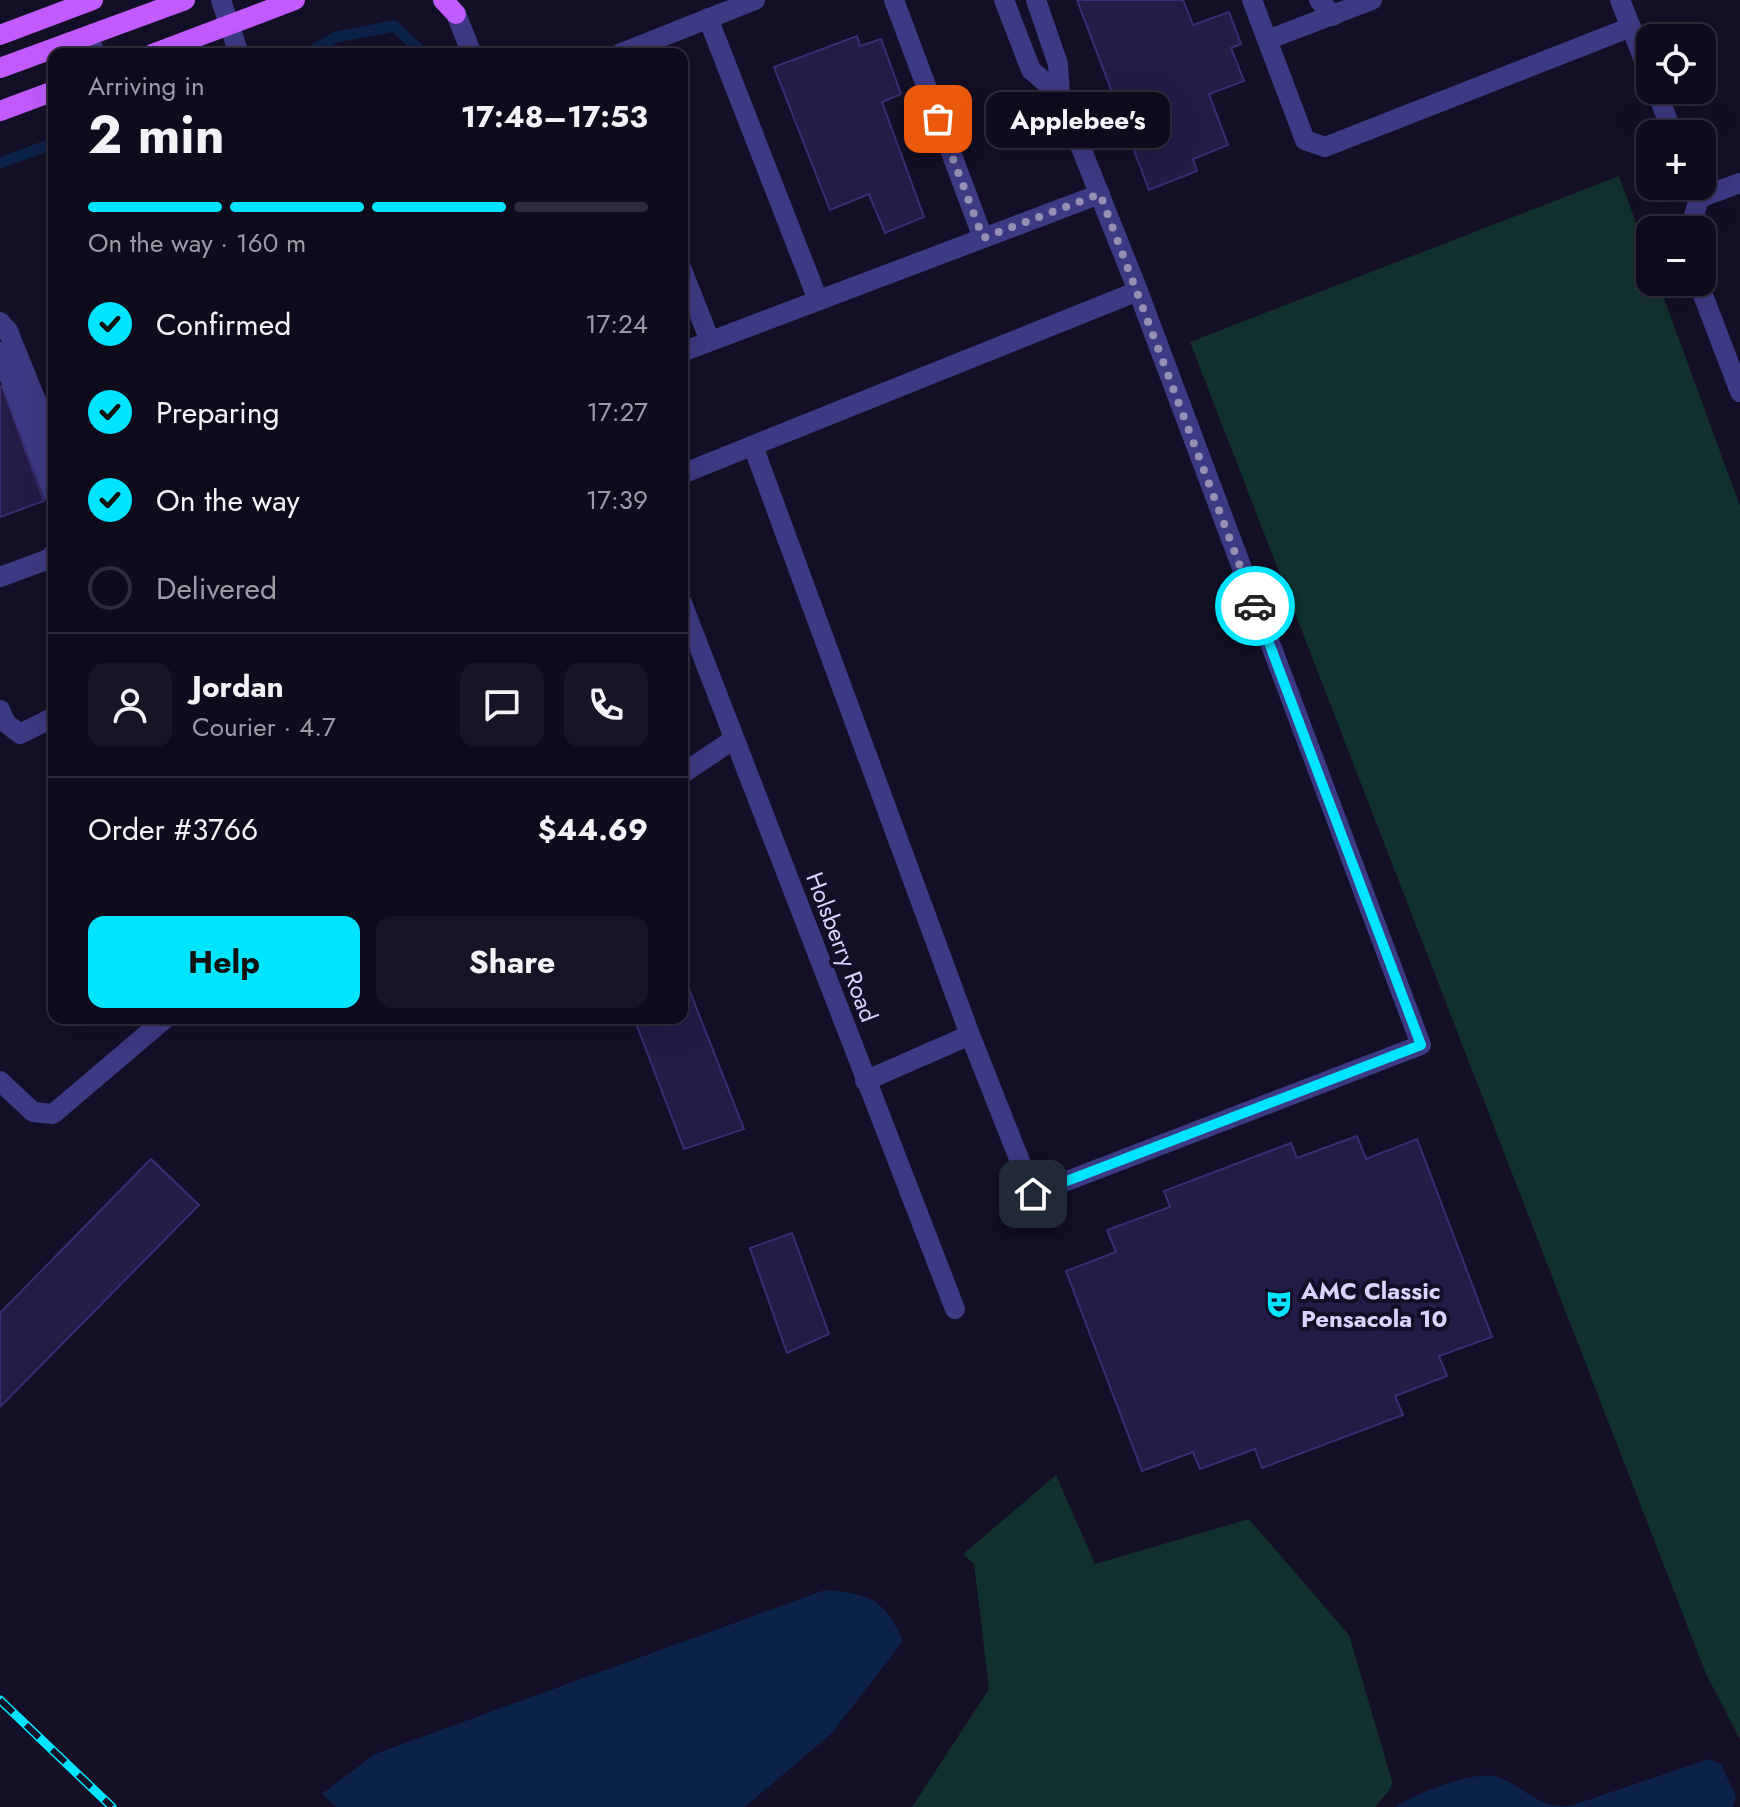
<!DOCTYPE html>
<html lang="en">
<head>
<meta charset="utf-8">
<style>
	body { margin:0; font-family:Jost,sans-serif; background:#171425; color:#f1f3f6; height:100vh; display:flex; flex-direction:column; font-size:30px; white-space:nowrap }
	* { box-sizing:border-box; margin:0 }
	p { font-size:26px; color:#9b9ba3 }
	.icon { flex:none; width:44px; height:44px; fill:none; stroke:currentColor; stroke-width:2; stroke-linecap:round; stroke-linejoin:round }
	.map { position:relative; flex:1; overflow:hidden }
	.side { position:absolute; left:48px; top:48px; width:640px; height:976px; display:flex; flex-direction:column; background:#0e0b1c; border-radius:16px; box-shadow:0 8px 32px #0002,0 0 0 2px #2e2b3b }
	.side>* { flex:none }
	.buttons { position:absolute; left:1636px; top:24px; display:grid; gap:16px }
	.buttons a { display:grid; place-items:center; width:80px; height:80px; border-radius:16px; background:#0e0b1c; box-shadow:0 8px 32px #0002,0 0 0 2px #2e2b3b; font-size:40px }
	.pin { position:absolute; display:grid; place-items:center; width:68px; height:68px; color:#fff; margin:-34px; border-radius:16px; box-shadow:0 4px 12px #0006 }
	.courier { position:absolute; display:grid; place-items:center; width:80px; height:80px; margin:-40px; border:6px solid #00e5ff; border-radius:50%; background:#fff; color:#222; box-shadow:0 2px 10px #0007 }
	.bubble { position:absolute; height:56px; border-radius:16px; background:#0e0b1c; box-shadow:0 8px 32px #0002,0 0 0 2px #2e2b3b; font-size:26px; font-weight:700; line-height:56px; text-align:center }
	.head em { font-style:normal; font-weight:700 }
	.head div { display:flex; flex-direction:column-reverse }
	.head { display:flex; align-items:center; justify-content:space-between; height:136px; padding:0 40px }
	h1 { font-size:52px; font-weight:700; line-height:60px }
	.bar { display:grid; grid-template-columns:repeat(4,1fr); gap:12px 8px; align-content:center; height:96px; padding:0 40px }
	.bar i { height:10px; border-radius:6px; background:#2e2b3b }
	.bar .active { background:#00e5ff }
	.bar p { grid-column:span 4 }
	.line { display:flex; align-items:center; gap:20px; padding:0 40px; border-top:2px solid #2e2b3b }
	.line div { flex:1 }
	.round { display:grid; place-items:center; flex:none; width:84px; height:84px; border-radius:16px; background:#171425 }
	ol { padding:0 40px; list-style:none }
	li { display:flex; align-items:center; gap:24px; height:88px }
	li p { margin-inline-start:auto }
	li .icon { padding:8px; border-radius:50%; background:#00e5ff; color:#111; stroke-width:4 }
	li:last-child { color:#9b9ba3 }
	li i { width:44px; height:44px; border:4px solid #2e2b3b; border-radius:50% }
	.action { display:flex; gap:16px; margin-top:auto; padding:16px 40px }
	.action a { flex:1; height:92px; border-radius:16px; background:#00e5ff; color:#111; font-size:32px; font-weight:700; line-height:92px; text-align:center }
	.action a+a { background:#171425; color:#f1f3f6 }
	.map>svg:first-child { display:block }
	.green { fill:#12302f }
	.water { fill:#0c2248 }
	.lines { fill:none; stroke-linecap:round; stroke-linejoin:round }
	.stream { stroke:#0c2248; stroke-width:11 }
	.building { fill:#241b47; stroke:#3b2d73; stroke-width:2 }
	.service { stroke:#3d3a85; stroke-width:20 }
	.primary { stroke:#c25bff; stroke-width:20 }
	.rail-casing { stroke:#00e5ff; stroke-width:9 }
	.rail { stroke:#130f26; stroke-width:6; stroke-dasharray:18; stroke-linecap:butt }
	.done { stroke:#948fb3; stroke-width:8; stroke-dasharray:0 14.4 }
	.route { stroke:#00e5ff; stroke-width:10 }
	.labels { text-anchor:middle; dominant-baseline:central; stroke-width:8; stroke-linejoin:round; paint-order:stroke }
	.street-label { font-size:24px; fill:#d9d4ff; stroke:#130f26 }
	.poi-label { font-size:24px; font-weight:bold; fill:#d9d4ff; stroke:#130f26; text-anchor:start }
</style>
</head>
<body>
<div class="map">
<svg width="1740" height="1807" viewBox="0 0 1740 1807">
	<rect width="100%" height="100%" fill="#130f26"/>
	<g class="green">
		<path d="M1619 176 1650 261V282H1658L1740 506V1739L1706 1674 1190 342Z"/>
		<path d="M1056 1475 1095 1564 1249 1519 1349 1635 1392 1781 1391 1788 1375 1807H912L989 1689 974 1564 963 1554Z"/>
	</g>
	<g class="water">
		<path d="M825 1590C871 1594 884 1599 903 1641L832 1733 745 1807H336L322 1794 375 1754Z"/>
		<path d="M1709 1759 1721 1764 1736 1797 1733 1807H1396C1414 1794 1476 1769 1497 1777 1526 1787 1534 1807 1570 1806Z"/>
	</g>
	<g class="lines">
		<g class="stream">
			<path d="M307 54 336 37 394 26 424 54"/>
			<path d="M0 163 54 143"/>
		</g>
	</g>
	<g class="building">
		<path d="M1077 0H1183L1193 25 1229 12 1241 44 1231 48 1244 81 1209 94 1228 145 1193 159 1197 171 1149 190Z"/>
		<path d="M857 36 860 46 881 39 901 94 882 102 924 217 885 233 869 194 830 210 774 67Z"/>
		<path d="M2 386 44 501 0 517V387Z"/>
		<path d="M687 984 744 1129 684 1149 634 1018H682V986Z"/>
		<path d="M1357 1136 1366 1159 1417 1139 1492 1337 1439 1356 1447 1376 1395 1396 1403 1415 1262 1468 1255 1449 1200 1469 1193 1452 1142 1471 1066 1271 1116 1252 1107 1230 1170 1207 1164 1191 1291 1143 1297 1158Z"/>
		<path d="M151 1159 199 1205 0 1407V1313Z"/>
		<path d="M792 1233 829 1334 787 1353 750 1248Z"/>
	</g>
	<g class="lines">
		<g class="service">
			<path d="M221 0 239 54"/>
			<path d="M894 0 983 238"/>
			<path d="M1004 0 1031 70 1060 95"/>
			<path d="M1036 0 1058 64 1060 95 1138 291"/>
			<path d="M1252 0 1305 140 1325 147 1631 27"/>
			<path d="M1319 0 1333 16"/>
			<path d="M1620 0 1650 75"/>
			<path d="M456 14 472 54"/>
			<path d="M708 18 818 300"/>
			<path d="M87 36 96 54"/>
			<path d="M1267 40 1372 0"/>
			<path d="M619 54 755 0"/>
			<path d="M1656 90 1673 134"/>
			<path d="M1694 186 1699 198 1740 183"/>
			<path d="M1690 230 1699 198"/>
			<path d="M682 270 710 341"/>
			<path d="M1698 282 1740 392"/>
			<path d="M0 322 8 331 54 445"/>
			<path d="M0 352 54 495"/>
			<path d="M682 352 1100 194"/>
			<path d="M753 446 970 1035"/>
			<path d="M682 474 1138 291 1421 1045 1033 1194 970 1035 865 1081"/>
			<path d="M0 577 49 559 54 553"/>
			<path d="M682 603 955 1309"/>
			<path d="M0 710 6 723 20 734 54 717"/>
			<path d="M682 774 734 739"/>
			<path d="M0 1081 33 1112 53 1114 166 1018"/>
		</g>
		<g class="primary">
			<path d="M443 0 456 14"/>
			<path d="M0 35 93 0"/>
			<path d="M152 54 295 0"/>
			<path d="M0 68 185 0"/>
			<path d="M0 111 54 91"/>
		</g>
		<defs>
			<path id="rail" d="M0 1700 112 1807"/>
		</defs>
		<use href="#rail" class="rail-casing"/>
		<use href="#rail" class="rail"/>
	</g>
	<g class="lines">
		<path class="done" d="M938 119 983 238 1100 194 1255 606"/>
		<path class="route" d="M1033 1194 1421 1045 1255 606"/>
	</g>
	<defs>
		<symbol id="theatre-bare" viewBox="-9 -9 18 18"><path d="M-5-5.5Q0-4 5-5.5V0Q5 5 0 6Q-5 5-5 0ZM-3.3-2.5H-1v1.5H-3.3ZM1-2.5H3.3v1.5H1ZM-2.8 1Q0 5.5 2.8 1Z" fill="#00e5ff" stroke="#130f26" stroke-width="2.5" paint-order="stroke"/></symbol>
	</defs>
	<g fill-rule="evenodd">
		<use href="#theatre-bare" x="1259" y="1284" width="40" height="40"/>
	</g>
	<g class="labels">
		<g class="street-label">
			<text transform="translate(842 947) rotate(69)">Holsberry Road</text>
		</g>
		<g class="poi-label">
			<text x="1301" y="1290">AMC Classic<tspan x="1301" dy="28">Pensacola 10</tspan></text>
		</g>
	</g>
</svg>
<div class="buttons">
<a><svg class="icon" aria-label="locate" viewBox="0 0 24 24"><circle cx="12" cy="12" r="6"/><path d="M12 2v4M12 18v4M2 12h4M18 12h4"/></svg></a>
<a>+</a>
<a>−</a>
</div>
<div class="pin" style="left:938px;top:119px;background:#ea580c"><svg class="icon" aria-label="bag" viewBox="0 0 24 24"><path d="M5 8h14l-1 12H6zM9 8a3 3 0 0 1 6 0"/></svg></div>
<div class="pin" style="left:1033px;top:1194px;background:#1f2937"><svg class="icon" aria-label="home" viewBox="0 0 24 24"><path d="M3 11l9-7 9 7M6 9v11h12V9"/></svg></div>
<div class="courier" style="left:1255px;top:606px"><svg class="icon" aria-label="car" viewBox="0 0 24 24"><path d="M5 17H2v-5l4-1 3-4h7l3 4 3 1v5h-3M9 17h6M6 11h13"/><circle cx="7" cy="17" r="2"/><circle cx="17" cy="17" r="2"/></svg></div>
<div class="bubble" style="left:986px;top:92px;width:184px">Applebee's</div>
<section class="side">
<div class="head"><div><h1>2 min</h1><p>Arriving in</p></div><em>17:48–17:53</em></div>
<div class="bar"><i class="active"></i><i class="active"></i><i class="active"></i><i></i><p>On the way · 160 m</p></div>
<ol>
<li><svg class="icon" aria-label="check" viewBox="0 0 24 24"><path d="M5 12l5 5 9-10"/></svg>Confirmed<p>17:24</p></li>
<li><svg class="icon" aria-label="check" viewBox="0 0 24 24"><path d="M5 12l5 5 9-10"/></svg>Preparing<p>17:27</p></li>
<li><svg class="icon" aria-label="check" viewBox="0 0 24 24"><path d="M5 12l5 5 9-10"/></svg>On the way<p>17:39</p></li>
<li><i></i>Delivered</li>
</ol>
<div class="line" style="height:144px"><a class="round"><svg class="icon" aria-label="person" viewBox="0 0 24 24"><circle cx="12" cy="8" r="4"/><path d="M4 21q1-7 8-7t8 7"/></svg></a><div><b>Jordan</b><p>Courier · 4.7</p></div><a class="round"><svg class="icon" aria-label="chat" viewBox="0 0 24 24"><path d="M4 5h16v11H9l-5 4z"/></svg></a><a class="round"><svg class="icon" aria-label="phone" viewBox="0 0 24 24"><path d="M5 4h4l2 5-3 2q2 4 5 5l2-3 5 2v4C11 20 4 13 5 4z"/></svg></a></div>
<div class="line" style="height:104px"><div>Order #3766</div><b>$44.69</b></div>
<div class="action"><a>Help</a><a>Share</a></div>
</section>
</div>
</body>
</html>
